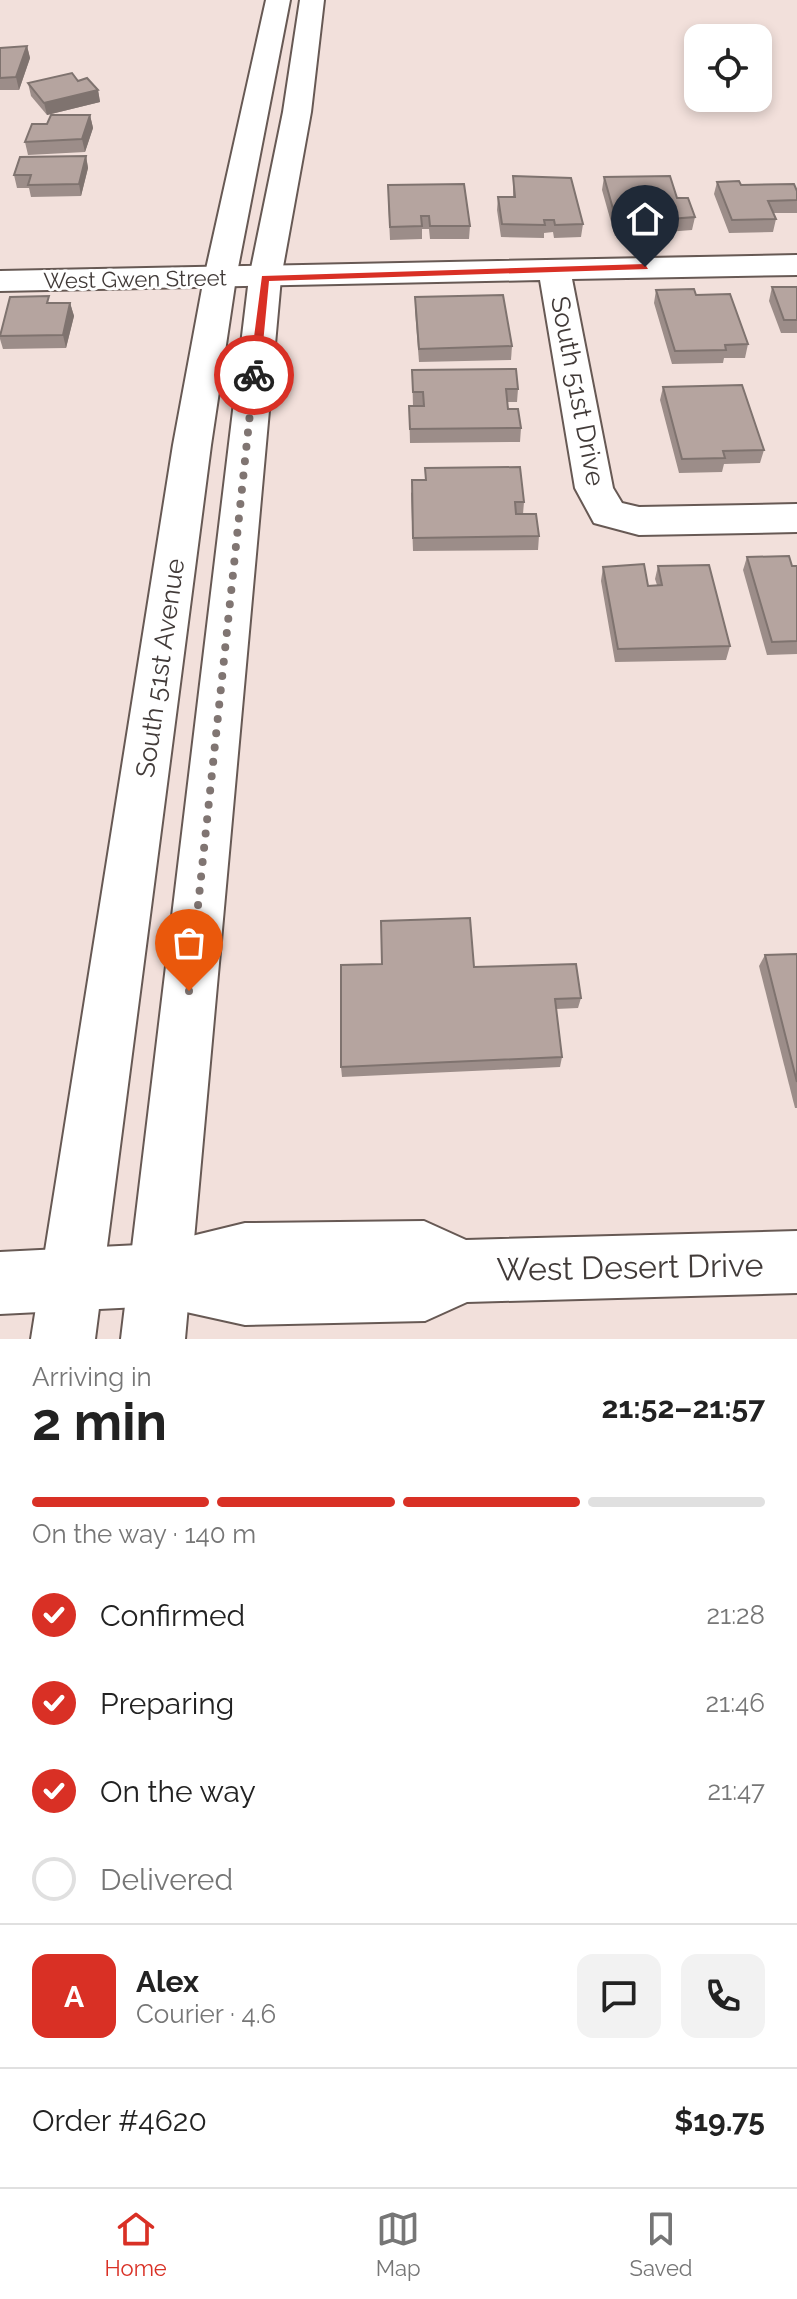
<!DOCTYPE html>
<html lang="en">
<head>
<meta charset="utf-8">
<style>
	body { margin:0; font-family:Raleway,sans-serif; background:#f2f2f2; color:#222; height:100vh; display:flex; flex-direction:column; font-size:30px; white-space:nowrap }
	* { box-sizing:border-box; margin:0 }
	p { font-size:26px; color:#767676 }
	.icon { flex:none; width:44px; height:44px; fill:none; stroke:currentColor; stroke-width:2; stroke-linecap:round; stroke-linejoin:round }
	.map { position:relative; height:1339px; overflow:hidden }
	.details { display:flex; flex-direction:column; background:#fff; flex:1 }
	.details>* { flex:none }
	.fabs { position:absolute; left:684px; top:24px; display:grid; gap:16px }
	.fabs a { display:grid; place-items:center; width:88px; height:88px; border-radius:16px; background:#fff; box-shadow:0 4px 12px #0003; font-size:40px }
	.pin { position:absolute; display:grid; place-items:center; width:68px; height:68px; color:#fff; margin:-82px -34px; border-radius:50% 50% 50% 0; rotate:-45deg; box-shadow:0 0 8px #0007 }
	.pin .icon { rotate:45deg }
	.courier { position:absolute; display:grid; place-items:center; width:80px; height:80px; margin:-40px; border:6px solid #d93025; border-radius:50%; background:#fff; color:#222; box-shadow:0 2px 10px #0007 }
	.overview em { font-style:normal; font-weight:700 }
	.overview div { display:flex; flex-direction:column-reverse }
	.overview { display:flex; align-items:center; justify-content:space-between; height:136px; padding:0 32px }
	h1 { font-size:52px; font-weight:700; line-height:60px }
	.bar { display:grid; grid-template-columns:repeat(4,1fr); gap:12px 8px; align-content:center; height:96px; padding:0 32px }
	.bar i { height:10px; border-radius:6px; background:#e0e0e0 }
	.bar .current { background:#d93025 }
	.bar p { grid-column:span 4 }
	.line { display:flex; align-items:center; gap:20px; padding:0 32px; border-top:2px solid #e0e0e0 }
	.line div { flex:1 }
	.round { display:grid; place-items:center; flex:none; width:84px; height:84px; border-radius:16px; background:#f2f2f2 }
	ol { padding:0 32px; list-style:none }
	li { display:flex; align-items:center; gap:24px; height:88px }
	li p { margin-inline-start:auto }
	li .icon { padding:8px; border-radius:50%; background:#d93025; color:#fff; stroke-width:4 }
	li:last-child { color:#767676 }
	li i { width:44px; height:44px; border:4px solid #e0e0e0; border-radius:50% }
	.menu { display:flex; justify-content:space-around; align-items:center; height:112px; border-top:2px solid #e0e0e0; background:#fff; font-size:22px; color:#767676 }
	.menu a { display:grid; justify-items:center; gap:4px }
	.menu .current { color:#d93025 }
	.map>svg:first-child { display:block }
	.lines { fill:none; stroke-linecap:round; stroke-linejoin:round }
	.minor-casing { stroke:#675954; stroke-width:4 }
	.major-casing { stroke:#675954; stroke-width:4 }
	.minor { fill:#fff; fill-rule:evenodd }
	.major { fill:#fff; fill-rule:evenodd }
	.wall { fill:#9c8d89 }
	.shaded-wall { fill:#7f736f }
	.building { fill:#b5a49f; stroke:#7f736f; stroke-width:2 }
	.route { fill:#d93025 }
	.done { stroke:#807572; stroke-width:8; stroke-dasharray:0 14.4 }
	.labels { text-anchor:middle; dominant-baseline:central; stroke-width:6; stroke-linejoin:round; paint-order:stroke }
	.far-street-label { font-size:22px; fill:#423b39; stroke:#fff }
	.street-label { font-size:26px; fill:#423b39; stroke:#fff }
	.near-street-label { font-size:32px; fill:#423b39; stroke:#fff }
</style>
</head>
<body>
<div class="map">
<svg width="797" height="1339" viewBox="0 0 797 1339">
	<rect width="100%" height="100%" fill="#f2e0db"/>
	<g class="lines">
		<defs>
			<g id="minor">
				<path d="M797 255V275L572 279 613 488 622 503 639 507 797 504V532L639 535 594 523 575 488 540 280 0 291V271Z"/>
				<path d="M424 1221 466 1240 797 1231V1293L467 1302 425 1321 245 1325 159 1306 0 1314V1252L159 1244 245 1223Z"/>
			</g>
			<g id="major">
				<path d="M266 0H290L236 278 211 445 95 1339H31L173 445 204 278Z"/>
				<path d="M300 0H324L311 112 281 278 185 1339H121L249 278 283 112Z"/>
			</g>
		</defs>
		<use href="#minor" class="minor-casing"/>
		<use href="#major" class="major-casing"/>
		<use href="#minor" class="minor"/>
		<use href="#major" class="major"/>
	</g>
	<g class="wall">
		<path d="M27 46 30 58 19 90H0V48Z"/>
		<path d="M78 81 98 90 100 102 47 115 31 96 28 83Z"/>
		<path d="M90 115 93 128 85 152 28 155 25 142 47 124Z"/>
		<path d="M86 156 88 168 81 196 31 197 29 188H17L14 175Z"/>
		<path d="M513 176 583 224 581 237 554 238 553 232 544 233V238L501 237 497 210 498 197H513Z"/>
		<path d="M604 177 677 198 695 217 692 230 615 236 602 190Z"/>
		<path d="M717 182 797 191V213H773L776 219 773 232 729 233 714 194Z"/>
		<path d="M388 198 470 226 469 239H430L429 229H422V239L390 240Z"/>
		<path d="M772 287H797V333H781L769 301Z"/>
		<path d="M656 290 696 295 748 344 745 358H724L723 363 672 364 654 303Z"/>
		<path d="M415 297 512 346 511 360 419 362 415 310Z"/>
		<path d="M70 303 74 316 66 348 3 349 0 339V332Z"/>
		<path d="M412 370 518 389 517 402H507L508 409 521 428 520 442 410 443 409 406H423H413Z"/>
		<path d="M663 387 764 450 760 463 724 464 722 472 679 473 660 400Z"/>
		<path d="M425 468 524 502 523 514 539 536 538 550 413 551 411 493 425 480Z"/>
		<path d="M747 557 797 566V654L767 655 743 570Z"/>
		<path d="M658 566 730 646 726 660 615 662 601 581 603 567 648 586 657 585 655 579Z"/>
		<path d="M797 954V1108H795L759 966 765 955Z"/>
		<path d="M382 964 474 967 581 998 578 1008 556 1009 562 1057 560 1067 342 1077 341 1067Z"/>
	</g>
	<g class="shaded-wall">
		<path d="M27 46 30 58 19 90 16 77Z"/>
		<path d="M98 90 100 102 47 115 44 103Z"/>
		<path d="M90 115 93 128 85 152 82 139Z"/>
		<path d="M86 156 88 168 81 196 79 184Z"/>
		<path d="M70 303 74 316 66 348 63 335Z"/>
	</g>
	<g class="building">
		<path d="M27 46 16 77 0 78V48Z"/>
		<path d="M72 73 78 81 87 78 98 90 44 103 28 83Z"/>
		<path d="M51 115H90L82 139 25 142 32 124H47Z"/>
		<path d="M86 156 79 184 28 185 31 175H14L20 157Z"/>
		<path d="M513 176 571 178 583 224 555 225 554 220H544L545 225 502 224 498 197H515Z"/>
		<path d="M670 176 677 198H688L695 217 617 223 604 177Z"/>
		<path d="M739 181 741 185 794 184 797 191V200L768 201 776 219 732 220 717 182Z"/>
		<path d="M464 184 470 226H430L429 216H421L422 226 390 227 388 185Z"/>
		<path d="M772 287H797V320H784Z"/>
		<path d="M694 289 696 295 730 294 748 344 725 345 726 350 675 351 656 290Z"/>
		<path d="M503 295 512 346 419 349 415 297Z"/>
		<path d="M49 296 47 303H70L63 335 0 336 10 297Z"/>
		<path d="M516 369 518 389H506L508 409H518L521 428 410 429 409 406H424L423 392H413L412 370Z"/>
		<path d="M742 385 764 450 723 451 725 458 682 459 663 387Z"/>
		<path d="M520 467 524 502H515L516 514H536L539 536 413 538 412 480H426L425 468Z"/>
		<path d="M789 556 792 566H797V641L772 642 747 557Z"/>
		<path d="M644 564 648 586 662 585 658 566 709 565 730 646 618 649 603 567Z"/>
		<path d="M470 918 474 967 576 964 581 998 555 999 562 1057 341 1067V965L382 964 381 921Z"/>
		<path d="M797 954V1082L765 955Z"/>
	</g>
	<path class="route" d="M645 264 648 269 269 281 260 375 254 378 249 375 262 276Z"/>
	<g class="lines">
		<path class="done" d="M189 991 254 375"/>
	</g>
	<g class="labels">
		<g class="far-street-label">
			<text transform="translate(135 279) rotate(-1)">West Gwen Street</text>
		</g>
		<g class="street-label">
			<text transform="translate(578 391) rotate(79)">South 51st Drive</text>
			<text transform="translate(160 668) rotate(-82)">South 51st Avenue</text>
		</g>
		<g class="near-street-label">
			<text transform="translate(630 1267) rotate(-1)">West Desert Drive</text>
		</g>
	</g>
</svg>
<div class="fabs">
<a><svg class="icon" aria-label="locate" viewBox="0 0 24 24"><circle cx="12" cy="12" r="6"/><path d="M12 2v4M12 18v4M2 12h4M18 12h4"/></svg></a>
</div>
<div class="pin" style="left:189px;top:991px;background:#ea580c"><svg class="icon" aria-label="bag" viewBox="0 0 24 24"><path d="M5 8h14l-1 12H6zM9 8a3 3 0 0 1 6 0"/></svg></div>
<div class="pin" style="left:645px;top:267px;background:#1f2937"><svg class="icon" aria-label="home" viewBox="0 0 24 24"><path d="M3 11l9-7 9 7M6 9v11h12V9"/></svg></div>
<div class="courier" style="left:254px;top:375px"><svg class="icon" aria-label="bike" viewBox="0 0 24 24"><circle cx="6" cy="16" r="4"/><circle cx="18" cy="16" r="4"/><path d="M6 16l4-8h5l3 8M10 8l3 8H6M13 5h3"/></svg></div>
</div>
<section class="details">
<div class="overview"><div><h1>2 min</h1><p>Arriving in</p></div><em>21:52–21:57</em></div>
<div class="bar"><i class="current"></i><i class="current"></i><i class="current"></i><i></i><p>On the way · 140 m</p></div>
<ol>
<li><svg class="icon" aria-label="check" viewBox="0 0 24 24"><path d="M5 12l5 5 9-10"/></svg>Confirmed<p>21:28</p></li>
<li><svg class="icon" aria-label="check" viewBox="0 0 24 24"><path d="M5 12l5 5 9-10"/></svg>Preparing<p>21:46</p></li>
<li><svg class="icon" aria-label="check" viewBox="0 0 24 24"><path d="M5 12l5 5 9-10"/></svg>On the way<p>21:47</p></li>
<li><i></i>Delivered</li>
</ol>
<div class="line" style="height:144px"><b class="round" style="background:#d93025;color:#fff">A</b><div><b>Alex</b><p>Courier · 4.6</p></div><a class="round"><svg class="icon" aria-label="chat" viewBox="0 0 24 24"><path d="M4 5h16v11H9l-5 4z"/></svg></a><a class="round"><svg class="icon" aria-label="phone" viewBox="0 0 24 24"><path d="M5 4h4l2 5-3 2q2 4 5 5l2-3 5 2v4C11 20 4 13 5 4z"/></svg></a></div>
<div class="line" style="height:104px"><div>Order #4620</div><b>$19.75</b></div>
</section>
<nav class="menu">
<a class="current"><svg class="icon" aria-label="home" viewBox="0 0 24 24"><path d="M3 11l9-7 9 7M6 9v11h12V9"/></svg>Home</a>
<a><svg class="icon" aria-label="map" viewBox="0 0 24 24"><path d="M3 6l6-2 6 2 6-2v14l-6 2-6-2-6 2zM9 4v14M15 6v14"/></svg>Map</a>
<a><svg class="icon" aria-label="saved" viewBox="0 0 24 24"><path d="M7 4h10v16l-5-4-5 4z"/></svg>Saved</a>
</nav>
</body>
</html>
